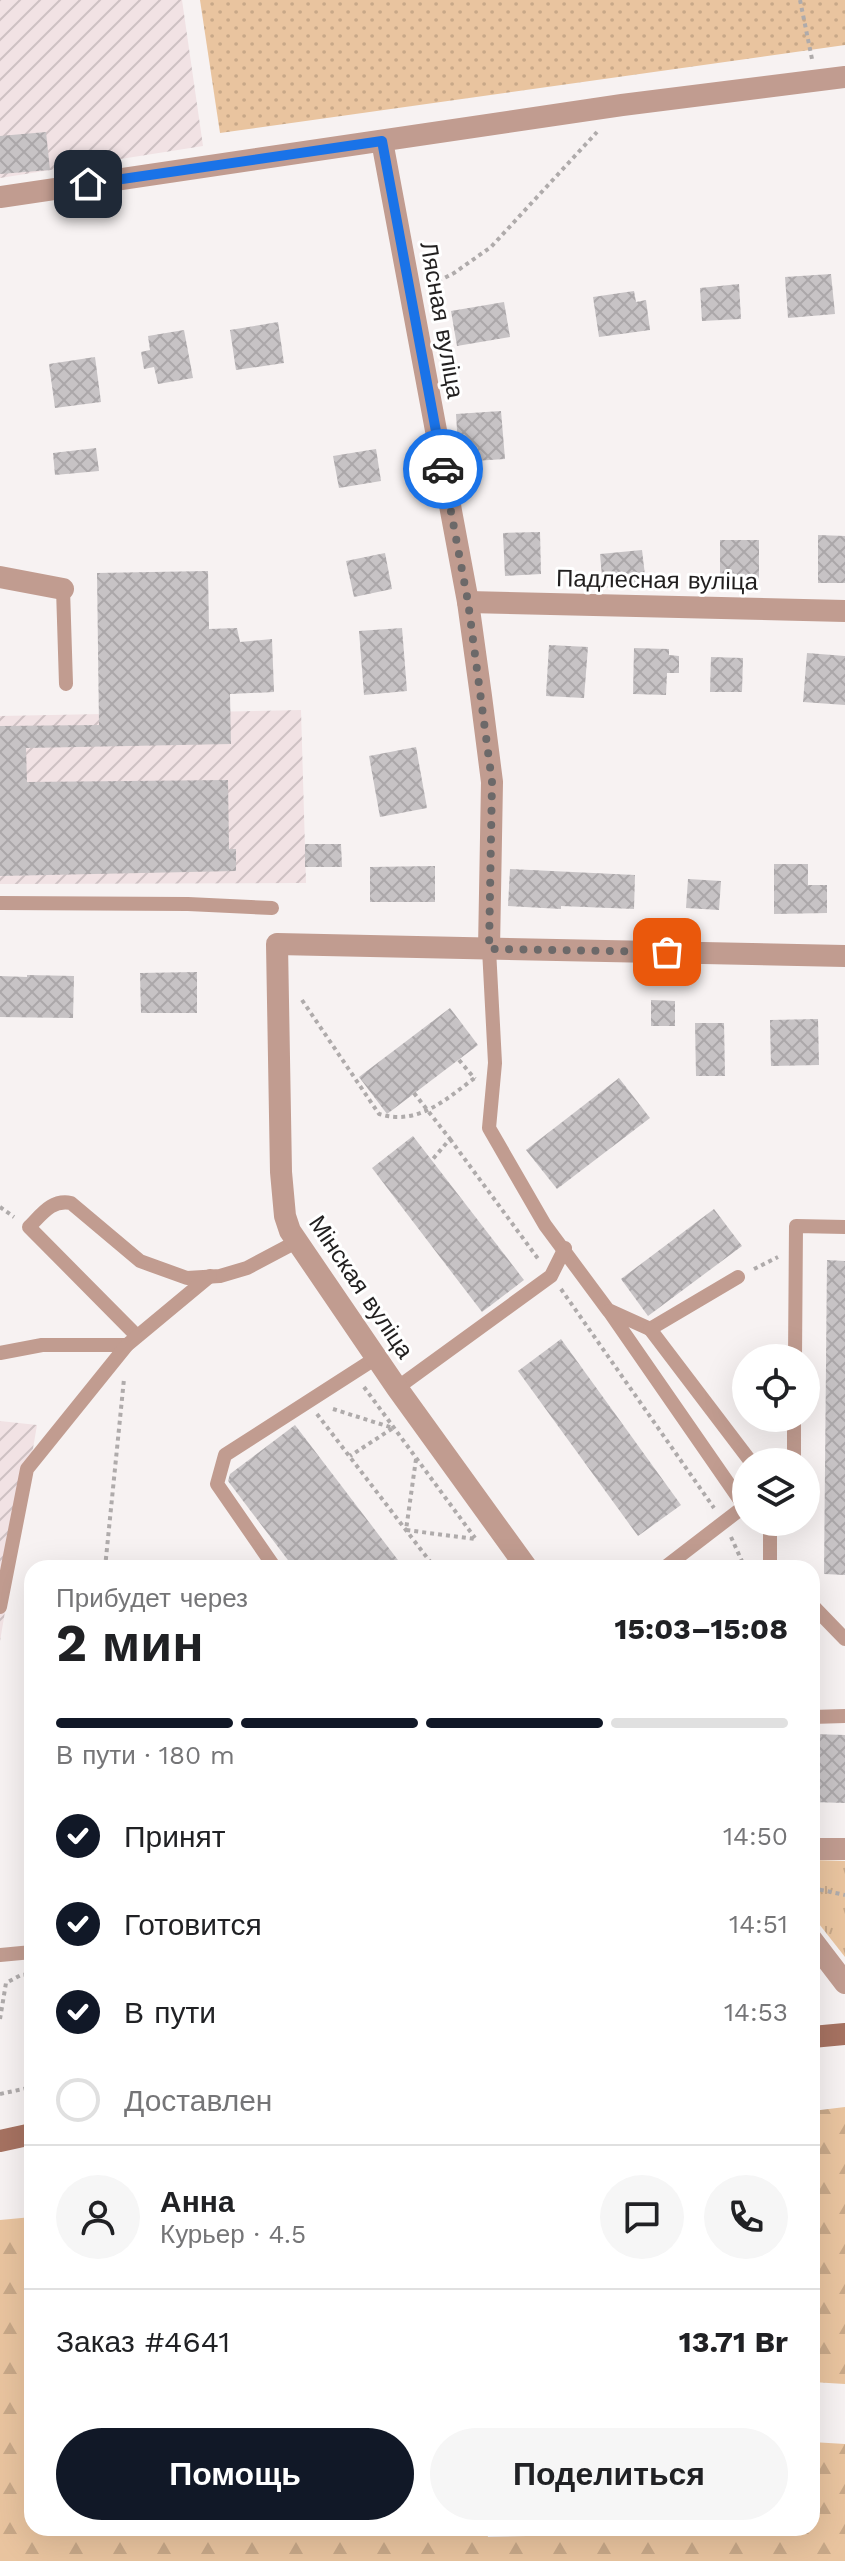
<!DOCTYPE html>
<html lang="ru">
<head>
<meta charset="utf-8">
<style>
	body { margin:0; font-family:"Work Sans",sans-serif; background:#f6f6f6; color:#202124; height:100vh; display:flex; flex-direction:column; font-size:30px; white-space:nowrap }
	* { box-sizing:border-box; margin:0 }
	p { font-size:26px; color:#757577 }
	.icon { flex:none; width:44px; height:44px; fill:none; stroke:currentColor; stroke-width:2; stroke-linecap:round; stroke-linejoin:round }
	.map { position:relative; flex:1; overflow:hidden }
	.sheet { position:absolute; left:24px; top:1560px; width:796px; height:976px; display:flex; flex-direction:column; background:#fff; border-radius:24px; box-shadow:0 8px 32px #0002 }
	.sheet>* { flex:none }
	.buttons { position:absolute; left:732px; top:1344px; display:grid; gap:16px }
	.buttons a { display:grid; place-items:center; width:88px; height:88px; border-radius:50%; background:#fff; box-shadow:0 8px 32px #0002; font-size:40px }
	.pin { position:absolute; display:grid; place-items:center; width:68px; height:68px; color:#fff; margin:-34px; border-radius:16px; box-shadow:0 4px 12px #0006 }
	.courier { position:absolute; display:grid; place-items:center; width:80px; height:80px; margin:-40px; border:6px solid #1a73e8; border-radius:50%; background:#fff; color:#222; box-shadow:0 2px 10px #0007 }
	.headline em { font-style:normal; font-weight:700 }
	.headline div { display:flex; flex-direction:column-reverse }
	.headline { display:flex; align-items:center; justify-content:space-between; height:136px; padding:0 32px }
	h1 { font-size:52px; font-weight:700; line-height:60px }
	.bar { display:grid; grid-template-columns:repeat(4,1fr); gap:12px 8px; align-content:center; height:96px; padding:0 32px }
	.bar i { height:10px; border-radius:6px; background:#e0e0e0 }
	.bar .on { background:#111827 }
	.bar p { grid-column:span 4 }
	.line { display:flex; align-items:center; gap:20px; padding:0 32px; border-top:2px solid #e0e0e0 }
	.line div { flex:1 }
	.round { display:grid; place-items:center; flex:none; width:84px; height:84px; border-radius:42px; background:#f6f6f6 }
	ol { padding:0 32px; list-style:none }
	li { display:flex; align-items:center; gap:24px; height:88px }
	li p { margin-inline-start:auto }
	li .icon { padding:8px; border-radius:50%; background:#111827; color:#fff; stroke-width:4 }
	li:last-child { color:#757577 }
	li i { width:44px; height:44px; border:4px solid #e0e0e0; border-radius:50% }
	.button { display:flex; gap:16px; margin-top:auto; padding:16px 32px }
	.button a { flex:1; height:92px; border-radius:48px; background:#111827; color:#fff; font-size:32px; font-weight:700; line-height:92px; text-align:center }
	.button a+a { background:#f6f6f6; color:#202124 }
	.map>svg:first-child { display:block }
	.industrial { fill:url(#industrial-furrows) }
	.grass { fill:url(#grass-tufts) }
	.forest { fill:url(#forest-firs) }
	.park { fill:url(#park-dots) }
	.building { fill:url(#building-cross-hatch) }
	.lines { fill:none; stroke-linecap:round; stroke-linejoin:round }
	.path { stroke:#afabab; stroke-width:4; stroke-dasharray:4 4; stroke-linecap:butt }
	.service { stroke:#c19c90; stroke-width:14 }
	.minor { stroke:#c19c90; stroke-width:22 }
	.tertiary { stroke:#c19c90; stroke-width:22 }
	.secondary { stroke:#a67261; stroke-width:22 }
	.done { stroke:#6c6969; stroke-width:8; stroke-dasharray:0 14.4 }
	.route { stroke:#1a73e8; stroke-width:10 }
	.labels { text-anchor:middle; dominant-baseline:central; stroke-width:6; stroke-linejoin:round; paint-order:stroke }
	.street-label { font-size:24px; fill:#211f1f; stroke:#fff }
</style>
</head>
<body>
<div class="map">
<svg width="845" height="2561" viewBox="0 0 845 2561">
	<defs>
		<pattern id="industrial-furrows" width="10" height="10" patternUnits="userSpaceOnUse" patternTransform="scale(2)"><rect width="10" height="10" fill="#f1e2e4"/><path d="M-1 1l2-2M0 10L10 0M9 11l2-2" fill="none" stroke="#cec1c3"/></pattern>
		<pattern id="grass-tufts" width="24" height="20" patternUnits="userSpaceOnUse" patternTransform="scale(2)"><rect width="24" height="20" fill="#e9c49f"/><path d="M3 7l-1-3M5 7V3M7 7l1-3M15 17l-1-3M17 17v-4M19 17l1-3" fill="none" stroke="#c8a888"/></pattern>
		<pattern id="forest-firs" width="22" height="20" patternUnits="userSpaceOnUse" patternTransform="scale(2)"><rect width="22" height="20" fill="#e9c49f"/><path d="M5 1l3.5 6h-7zM16 11l3.5 6h-7z" fill="#c8a888"/></pattern>
		<pattern id="park-dots" width="8" height="8" patternUnits="userSpaceOnUse" patternTransform="scale(2)"><rect width="8" height="8" fill="#e9c49f"/><path d="M2 2h.1M6 6h.1" fill="none" stroke="#c8a888" stroke-width="1.8" stroke-linecap="round"/></pattern>
		<pattern id="building-cross-hatch" width="8" height="8" patternUnits="userSpaceOnUse" patternTransform="scale(2)"><rect width="8" height="8" fill="#c7c3c5"/><path d="M0 0l8 8M0 8l8-8" fill="none" stroke="#aba7a9"/></pattern>
	</defs>
	<rect width="100%" height="100%" fill="#f7f2f2"/>
	<g class="industrial">
		<path d="M0 0H182L203 146 0 178Z"/>
		<path d="M301 710 306 883 0 884V716Z"/>
		<path d="M0 1421 37 1425 0 1641Z"/>
	</g>
	<path class="grass" d="M812 1860 845 1861V1957L812 1915Z"/>
	<g class="forest">
		<path d="M845 2107V2384L812 2382V2111Z"/>
		<path d="M32 2217V2528H486L488 2537 564 2535 583 2528H812V2442L845 2444V2561H0V2220Z"/>
	</g>
	<path class="park" d="M200 0H845V45L220 133Z"/>
	<g class="building">
		<path d="M46 132 50 170 0 174V136Z"/>
		<path d="M831 274 835 314 788 318 785 277Z"/>
		<path d="M739 284 741 319 702 321 700 288Z"/>
		<path d="M634 291 636 302 646 300 650 330 599 337 593 297Z"/>
		<path d="M504 302 510 337 457 346 451 311Z"/>
		<path d="M278 322 284 363 236 370 230 330Z"/>
		<path d="M184 330 193 378 158 384 154 367 144 369 141 352 150 350 148 336Z"/>
		<path d="M95 357 101 402 55 408 49 364Z"/>
		<path d="M501 411 505 459 459 462 456 414Z"/>
		<path d="M96 448 99 471 55 475 53 453Z"/>
		<path d="M376 449 381 481 339 488 333 456Z"/>
		<path d="M540 532 541 574 505 576 503 533Z"/>
		<path d="M818 535 845 536V583H818Z"/>
		<rect x="720" y="540" width="39" height="44"/>
		<path d="M642 550 646 584 603 588 600 554Z"/>
		<path d="M385 553 392 589 354 597 346 561Z"/>
		<path d="M208 571 209 629 237 628 240 642 272 639 274 692 230 694 231 744 26 748 27 782 228 780 229 849H236V871L0 876V726L99 725 97 573Z"/>
		<path d="M402 628 407 691 364 695 359 631Z"/>
		<path d="M549 645 588 647 584 698 546 696Z"/>
		<path d="M634 648 669 649V655L679 656V673H667L666 695 633 694Z"/>
		<path d="M807 653 845 656V705L803 702Z"/>
		<path d="M711 657 743 658 742 692H710Z"/>
		<path d="M416 747 427 808 380 817 369 756Z"/>
		<path d="M305 844H341L342 867H305Z"/>
		<path d="M774 864H808V885H827V913L774 914Z"/>
		<path d="M435 866V902H370V867Z"/>
		<path d="M510 869 635 875 634 909 561 906V909L508 906Z"/>
		<path d="M688 879 721 881 719 910 686 908Z"/>
		<path d="M197 972V1013H141L140 973Z"/>
		<path d="M27 975 74 976 73 1018 0 1017V976L27 977Z"/>
		<path d="M651 1000 675 1001V1026H651Z"/>
		<path d="M450 1008 478 1045 387 1114 359 1077Z"/>
		<path d="M818 1019 819 1065 771 1066 770 1020Z"/>
		<path d="M695 1023H724L725 1076H696Z"/>
		<path d="M619 1078 650 1118 557 1189 526 1150Z"/>
		<path d="M413 1136 524 1280 482 1312 372 1168Z"/>
		<path d="M714 1209 742 1246 648 1316 621 1279Z"/>
		<path d="M827 1260 845 1261V1575L824 1574Z"/>
		<path d="M561 1339 681 1505 638 1536 518 1371Z"/>
		<path d="M295 1425 404 1568H294L228 1481 230 1474Z"/>
		<path d="M812 1734 845 1735V1803L812 1802Z"/>
	</g>
	<g class="lines">
		<g class="path">
			<path d="M800 0 812 59"/>
			<path d="M431 285 454 273 491 247 597 132"/>
			<path d="M302 1000 379 1114C419 1126 446 1099 476 1077"/>
			<path d="M459 1060 475 1079"/>
			<path d="M414 1093 450 1139 432 1160"/>
			<path d="M450 1139 539 1260"/>
			<path d="M0 1207 14 1217"/>
			<path d="M754 1269 778 1257"/>
			<path d="M561 1289 714 1508"/>
			<path d="M364 1387 475 1538"/>
			<path d="M333 1409 393 1428 350 1456"/>
			<path d="M317 1414 435 1568"/>
			<path d="M416 1459 406 1530 475 1539"/>
			<path d="M731 1537 745 1568"/>
			<path d="M105 1568 124 1379"/>
			<path d="M812 1888 845 1895"/>
			<path d="M0 2019 6 1983 21 1975 32 1974"/>
			<path d="M0 2094 32 2087"/>
		</g>
		<g class="service">
			<path d="M63 589 66 684"/>
			<path d="M0 903 188 904 272 908"/>
			<path d="M489 949 495 1063 489 1128 545 1225 608 1310 650 1329 738 1277"/>
			<path d="M609 1311 744 1506"/>
			<path d="M650 1329 751 1462"/>
			<path d="M137 1336 29 1227C42 1214 52 1199 71 1203L140 1261 187 1278 220 1276 247 1268 296 1242"/>
			<path d="M0 1353 42 1345H127"/>
			<path d="M795 1358 796 1226 845 1227"/>
			<path d="M397 1388 551 1276 565 1248"/>
			<path d="M794 1462V1418"/>
			<path d="M770 1522V1568"/>
			<path d="M275 1568 217 1484 225 1455 376 1358"/>
			<path d="M664 1568 746 1505"/>
			<path d="M812 1605 845 1639"/>
			<path d="M0 1607 27 1469 127 1345 210 1276"/>
			<path d="M812 1717 845 1716"/>
			<path d="M0 1955 32 1952"/>
		</g>
		<g class="minor">
			<path d="M382 141 468 602 481 696 492 782 489 949"/>
			<path d="M0 577 63 589"/>
			<path d="M468 602 845 611"/>
			<path d="M527 1568 397 1388 290 1231 285 1216 281 1172 277 944 845 956"/>
			<path d="M812 1849H845"/>
			<path d="M812 1940 845 1983"/>
		</g>
		<path class="tertiary" d="M0 197 622 105 845 77"/>
		<g class="secondary">
			<path d="M812 2037 845 2034"/>
			<path d="M0 2141 32 2134"/>
		</g>
	</g>
	<g class="lines">
		<path class="done" d="M443 469 468 602 492 782 489 949 667 952"/>
		<path class="route" d="M88 184 382 141 443 469"/>
	</g>
	<g class="labels">
		<g class="street-label">
			<text transform="translate(442 320) rotate(80)">Лясная вуліца</text>
			<text transform="translate(657 580) rotate(1)">Падлесная вуліца</text>
			<text transform="translate(361 1287) rotate(56)">Мінская вуліца</text>
		</g>
	</g>
</svg>
<div class="buttons">
<a><svg class="icon" aria-label="locate" viewBox="0 0 24 24"><circle cx="12" cy="12" r="6"/><path d="M12 2v4M12 18v4M2 12h4M18 12h4"/></svg></a>
<a><svg class="icon" aria-label="layers" viewBox="0 0 24 24"><path d="M12 4l9 5-9 5-9-5zM3 14l9 5 9-5"/></svg></a>
</div>
<div class="pin" style="left:667px;top:952px;background:#ea580c"><svg class="icon" aria-label="bag" viewBox="0 0 24 24"><path d="M5 8h14l-1 12H6zM9 8a3 3 0 0 1 6 0"/></svg></div>
<div class="pin" style="left:88px;top:184px;background:#1f2937"><svg class="icon" aria-label="home" viewBox="0 0 24 24"><path d="M3 11l9-7 9 7M6 9v11h12V9"/></svg></div>
<div class="courier" style="left:443px;top:469px"><svg class="icon" aria-label="car" viewBox="0 0 24 24"><path d="M5 17H2v-5l4-1 3-4h7l3 4 3 1v5h-3M9 17h6M6 11h13"/><circle cx="7" cy="17" r="2"/><circle cx="17" cy="17" r="2"/></svg></div>
<section class="sheet">
<div class="headline"><div><h1>2 мин</h1><p>Прибудет через</p></div><em>15:03–15:08</em></div>
<div class="bar"><i class="on"></i><i class="on"></i><i class="on"></i><i></i><p>В пути · 180 m</p></div>
<ol>
<li><svg class="icon" aria-label="check" viewBox="0 0 24 24"><path d="M5 12l5 5 9-10"/></svg>Принят<p>14:50</p></li>
<li><svg class="icon" aria-label="check" viewBox="0 0 24 24"><path d="M5 12l5 5 9-10"/></svg>Готовится<p>14:51</p></li>
<li><svg class="icon" aria-label="check" viewBox="0 0 24 24"><path d="M5 12l5 5 9-10"/></svg>В пути<p>14:53</p></li>
<li><i></i>Доставлен</li>
</ol>
<div class="line" style="height:144px"><a class="round"><svg class="icon" aria-label="person" viewBox="0 0 24 24"><circle cx="12" cy="8" r="4"/><path d="M4 21q1-7 8-7t8 7"/></svg></a><div><b>Анна</b><p>Курьер · 4.5</p></div><a class="round"><svg class="icon" aria-label="chat" viewBox="0 0 24 24"><path d="M4 5h16v11H9l-5 4z"/></svg></a><a class="round"><svg class="icon" aria-label="phone" viewBox="0 0 24 24"><path d="M5 4h4l2 5-3 2q2 4 5 5l2-3 5 2v4C11 20 4 13 5 4z"/></svg></a></div>
<div class="line" style="height:104px"><div>Заказ #4641</div><b>13.71 Br</b></div>
<div class="button"><a>Помощь</a><a>Поделиться</a></div>
</section>
</div>
</body>
</html>
